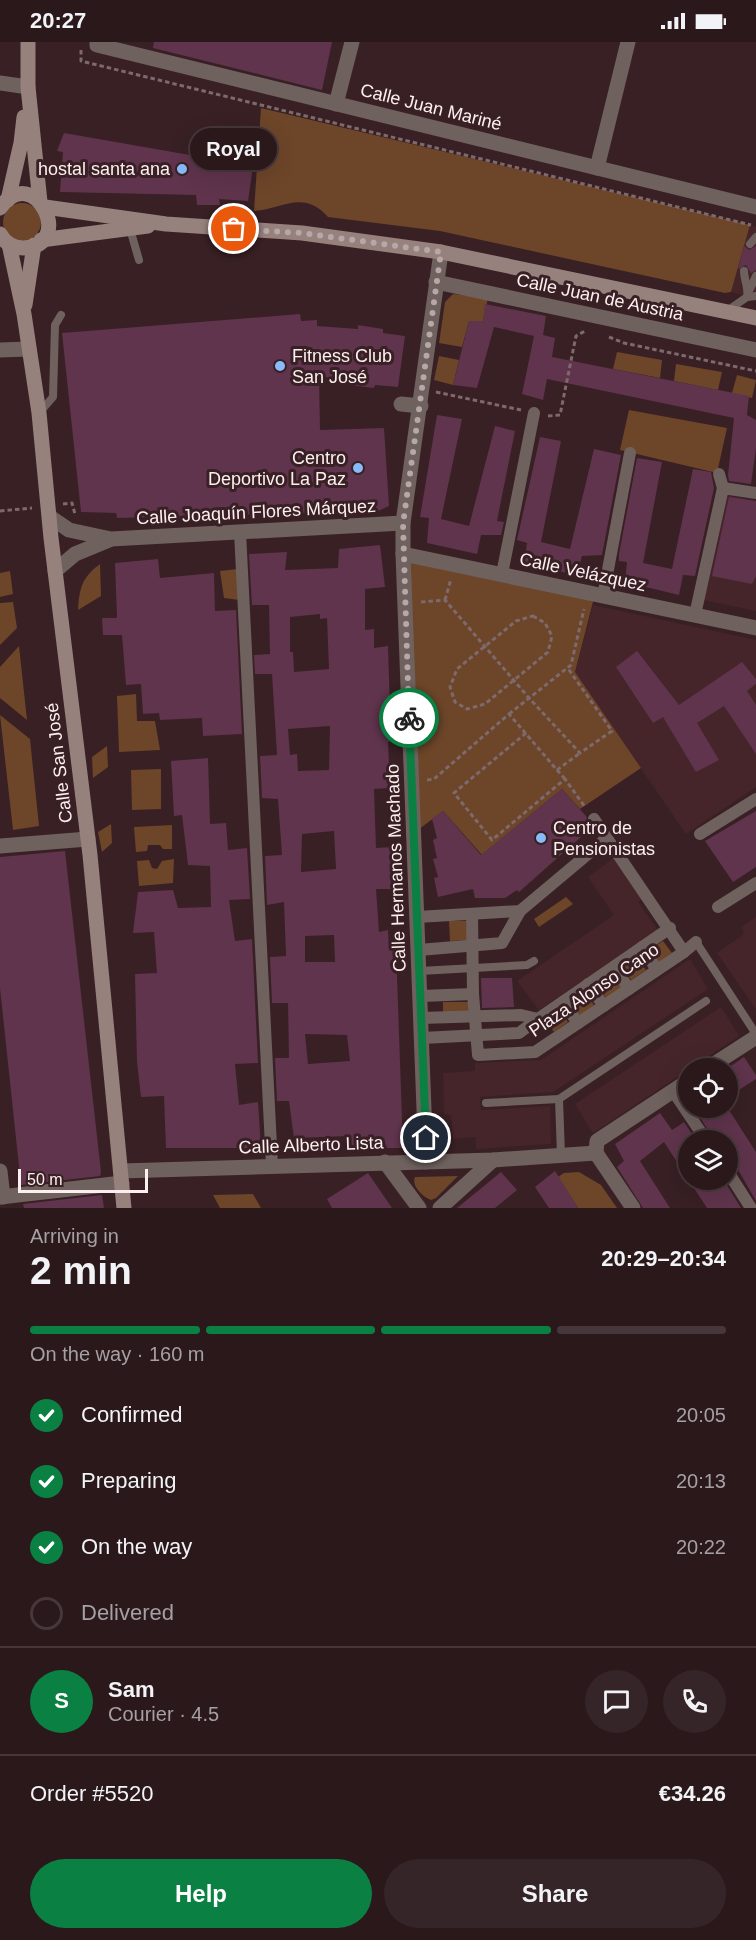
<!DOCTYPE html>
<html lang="en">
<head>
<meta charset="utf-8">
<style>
	body { margin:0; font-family:Arial,sans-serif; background:#362528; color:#f1f3f6; height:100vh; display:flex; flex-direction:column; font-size:22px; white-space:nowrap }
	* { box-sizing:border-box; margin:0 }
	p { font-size:20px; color:#a5a0a3 }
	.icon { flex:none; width:33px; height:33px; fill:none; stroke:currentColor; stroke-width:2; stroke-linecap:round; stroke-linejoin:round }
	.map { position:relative; height:1166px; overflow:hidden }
	.sheet { display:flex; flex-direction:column; background:#2a181b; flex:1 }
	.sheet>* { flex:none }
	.buttons { position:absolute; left:678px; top:1016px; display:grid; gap:12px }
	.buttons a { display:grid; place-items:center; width:60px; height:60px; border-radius:50%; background:#2a181b; box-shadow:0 6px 24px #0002,0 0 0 2px #46373a; font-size:30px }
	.scale { position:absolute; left:18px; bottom:15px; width:130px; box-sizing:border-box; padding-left:6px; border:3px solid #fdeff0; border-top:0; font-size:16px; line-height:21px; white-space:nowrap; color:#fdeff0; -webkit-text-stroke:4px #382024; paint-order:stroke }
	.pin { position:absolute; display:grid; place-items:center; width:51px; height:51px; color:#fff; margin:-26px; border:3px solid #fff; border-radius:50%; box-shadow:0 2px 6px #0007 }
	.courier { position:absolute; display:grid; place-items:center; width:60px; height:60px; margin:-30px; border:4px solid #0b8043; border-radius:50%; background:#fff; color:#222; box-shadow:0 2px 8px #0007 }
	.bubble { position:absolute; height:42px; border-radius:21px; background:#2a181b; box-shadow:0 6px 24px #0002,0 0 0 2px #46373a; font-size:20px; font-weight:600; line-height:42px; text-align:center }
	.summary em { font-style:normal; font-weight:600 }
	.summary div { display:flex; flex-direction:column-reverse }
	.summary { display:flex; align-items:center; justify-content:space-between; height:102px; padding:0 30px }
	h1 { font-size:39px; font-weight:600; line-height:45px }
	.bar { display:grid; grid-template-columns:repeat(4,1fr); gap:9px 6px; align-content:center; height:72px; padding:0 30px }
	.bar i { height:8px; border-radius:4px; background:#46373a }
	.bar .on { background:#0b8043 }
	.bar p { grid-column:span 4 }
	.line { display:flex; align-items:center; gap:15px; padding:0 30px; border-top:2px solid #46373a }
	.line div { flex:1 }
	.round { display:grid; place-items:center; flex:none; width:63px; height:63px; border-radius:32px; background:#362528 }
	ol { padding:0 30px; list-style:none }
	li { display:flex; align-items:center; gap:18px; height:66px }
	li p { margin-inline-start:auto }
	li .icon { padding:6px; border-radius:50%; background:#0b8043; color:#fff; stroke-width:4 }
	li:last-child { color:#a5a0a3 }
	li i { width:33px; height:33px; border:3px solid #46373a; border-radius:50% }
	.button { display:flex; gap:12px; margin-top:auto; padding:12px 30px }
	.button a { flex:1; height:69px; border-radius:36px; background:#0b8043; color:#fff; font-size:24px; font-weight:600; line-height:69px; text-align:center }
	.button a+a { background:#362528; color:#f1f3f6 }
	.status { display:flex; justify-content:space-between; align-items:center; height:42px; padding:0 30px; background:#2a181b; direction:ltr }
	.status svg { height:16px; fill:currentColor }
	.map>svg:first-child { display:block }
	.built { fill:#45252a }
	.green { fill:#6d4529 }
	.building { fill:#5f344c; fill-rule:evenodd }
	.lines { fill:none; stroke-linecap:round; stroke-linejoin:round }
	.path { stroke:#7e696c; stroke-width:3; stroke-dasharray:4.5 3; stroke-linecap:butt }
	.service { stroke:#6e615e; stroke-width:8 }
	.pedestrian { stroke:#6e615e; stroke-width:12 }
	.minor { stroke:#6e615e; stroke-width:15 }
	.secondary { stroke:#96817d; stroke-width:15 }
	.done { stroke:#b8a7a9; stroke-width:6; stroke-dasharray:0 10.8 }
	.route { stroke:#0b8043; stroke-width:8 }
	.poi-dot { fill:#88bafc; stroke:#382024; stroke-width:2 }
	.labels { text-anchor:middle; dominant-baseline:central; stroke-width:6; stroke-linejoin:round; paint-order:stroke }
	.street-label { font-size:18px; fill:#fdeff0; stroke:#382024 }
	.poi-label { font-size:18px; fill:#fdeff0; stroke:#382024; text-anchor:end }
</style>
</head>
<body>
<div class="status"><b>20:27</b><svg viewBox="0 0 49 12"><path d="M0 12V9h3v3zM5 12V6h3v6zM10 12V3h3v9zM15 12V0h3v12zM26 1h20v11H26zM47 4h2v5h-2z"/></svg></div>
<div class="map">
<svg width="756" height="1166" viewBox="0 0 756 1166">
	<rect width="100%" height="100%" fill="#382024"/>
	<g class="built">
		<path d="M750 183 756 185V257L731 250Z"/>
		<path d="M724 452 756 459V569L703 558Z"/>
		<path d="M593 563 756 598V745L686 792 575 630Z"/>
		<path d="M615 815 644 856 638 860 658 888 539 968 517 939 614 873 588 835Z"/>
		<path d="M756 875V967L717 911 744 892 742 885Z"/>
		<path d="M690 917 708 947 553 1050 480 1055 481 1068 550 1064 551 1102 476 1107V1095L453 1097 451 1073 444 1072 443 1031 475 1029V1021L541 1018Z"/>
		<path d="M721 965 739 994 593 1091 575 1062Z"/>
	</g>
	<g class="green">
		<path d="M261 66 750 183 731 250 725 251 440 189 328 175C304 147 282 167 254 169Z"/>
		<circle cx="22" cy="180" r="19"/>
		<path d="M453 252 488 256 483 279H469L462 305 439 301 445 260Z"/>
		<path d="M617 310 662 318 660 336 613 327Z"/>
		<path d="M439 314 459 318 453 343 434 338Z"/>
		<path d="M676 322 722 330 718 348 674 339Z"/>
		<path d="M737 333 756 338 752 356 732 351Z"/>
		<path d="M629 368 727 386 717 431 620 408Z"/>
		<path d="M403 512 595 552 575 630 641 726 580 767 562 747 482 813 443 769 414 791Z"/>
		<path d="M100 522 101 554 78 568C79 547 82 535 100 522Z"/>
		<path d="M237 527 239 558 224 556 220 529Z"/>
		<path d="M10 529 13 552 0 555V531Z"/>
		<path d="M13 560 17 586 0 603V561Z"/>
		<path d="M19 604 27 678 0 656V625Z"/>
		<path d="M136 652 137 679H155L160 708 119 710 117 654Z"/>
		<path d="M0 673 30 697 39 784 13 788Z"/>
		<path d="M107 704 108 725 93 736 92 715Z"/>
		<path d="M161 727V767L132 768 131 728Z"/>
		<path d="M111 782 112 801 102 810 98 790Z"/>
		<path d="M172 783V807H163L160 803H148L147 809 136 810 134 785Z"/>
		<path d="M174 817 173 841 139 844 137 819 149 818 152 826 157 827 162 819Z"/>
		<path d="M566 855 573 862 539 885 534 877Z"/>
		<path d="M449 879H466L468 898 450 899Z"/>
		<path d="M663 899 672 911 658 921 649 908Z"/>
		<path d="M637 916 646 928 631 938 623 926Z"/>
		<path d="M612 934 621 946 606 956 597 943Z"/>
		<path d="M586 951 594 963 580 974 571 961Z"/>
		<path d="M443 960H470L471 971H443Z"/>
		<path d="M559 968 568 980 554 990 545 978Z"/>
		<path d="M579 1130 601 1143 617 1166H578L558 1135 564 1131Z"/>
		<path d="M458 1134 436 1156 431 1158C423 1155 411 1144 415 1135Z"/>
		<path d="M253 1152 261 1166H220L213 1153Z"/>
	</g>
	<g class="building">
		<path d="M154 0H332L322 48 153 6Z"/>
		<path d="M64 91 253 124 248 159 219 157 220 163H197L196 153 60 150 63 110 57 109Z"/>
		<path d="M744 204 749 208 756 204V228L751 231 746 223 738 227Z"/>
		<path d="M485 262 546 274 543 293 555 296 552 315 749 354 747 373 756 378V406L751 442 729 439 728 433 734 376 547 337 543 358 522 352 534 294 494 285 477 346 453 343 469 279H483Z"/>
		<path d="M300 272 301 279 317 278V284L358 287V283L383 287V291L405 294 398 345 375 343 374 346 349 343 350 339 319 334 320 388 384 386 389 464 378 469 117 476 116 471 81 470 62 291Z"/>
		<path d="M437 373 462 377 441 477 469 484 495 384 515 389 497 479 504 480 501 493H481L477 512 427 501 429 476 420 475Z"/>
		<path d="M540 395 561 399 541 500 570 507 594 407 621 413 602 513 582 514 577 533 524 522 527 501 517 498Z"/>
		<path d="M637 416 662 420 643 521 672 527 693 427 711 430 714 446 695 534 683 533 679 553 625 540 627 520 619 519V512Z"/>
		<path d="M729 455 756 459V534L752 542 712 534Z"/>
		<path d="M380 503 385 545 365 547V588L374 587V606L388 604 391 699 388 700 390 746 374 747 376 806 392 805 394 847H376L379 890 388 888 389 906 396 905 403 1106H348L349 1094 294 1096 289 1059H277L275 1016H289L288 961H272L270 915 286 914 284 860 267 863 265 814 282 813 278 757 262 756 260 714 277 713 272 632H255L254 613 270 612 269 563H252L249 512 287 510 285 528 338 526 339 507ZM320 572V577L327 576 329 627 294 630 293 610H290V575ZM330 684 329 728 298 729 297 712 290 713 288 687ZM334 789 336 827 301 830 302 792ZM334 893 335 920H305V894ZM305 992 347 993 350 1019 308 1022Z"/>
		<path d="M158 517 160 536 214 531 215 569 236 568 242 692 203 694 202 676 160 678 159 671 143 672 141 642 126 643 122 593H103L102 576H117L115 521Z"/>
		<path d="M637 609 679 663 742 620 756 637V642L747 649 756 663V712L724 664 697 681 719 718 696 730 663 675 653 681 616 625Z"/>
		<path d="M208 716 210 782 226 781 228 808 247 806 250 857 229 858 235 899 252 897 258 1021 235 1022 239 1063 258 1060 261 1106H166L164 1054 141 1055 137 1020 135 932 157 931 154 890 133 891 138 850 173 848 178 866 211 865 210 824 188 823 182 773 174 774 171 719Z"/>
		<path d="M562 747 586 774 590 787 519 850 517 848 505 856H475L473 847 438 855 434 836 438 835 433 817 437 816 433 798 437 796 432 777 443 769 481 813Z"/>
		<path d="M756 769V825L733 840 705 799Z"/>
		<path d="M65 809 101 1130 100 1134 21 1143 0 946V815Z"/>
		<path d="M481 936H512L514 965 482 966Z"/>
		<path d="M744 1015 756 1033V1037L728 1055V1026Z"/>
		<path d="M710 1065H727L756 1110V1159L728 1110V1098H714L698 1072Z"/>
		<path d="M660 1071 672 1088 684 1080 696 1098H688V1137H723L741 1166H707L664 1100 640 1119 670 1166H643L617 1125 624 1119 615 1102Z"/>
		<path d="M555 1129 578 1166H549L535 1145Z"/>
		<path d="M501 1130 517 1148 495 1166H457Z"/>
		<path d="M368 1131 392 1166H332L327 1157Z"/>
		<path d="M102 1153 104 1166H24L23 1162Z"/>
	</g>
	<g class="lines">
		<g class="path">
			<path d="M81 8V19L751 183"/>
			<path d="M609 295 624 301 756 329"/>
			<path d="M436 350 521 368"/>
			<path d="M548 374 560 373 576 294 585 289"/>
			<path d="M63 462 72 461 75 472"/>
			<path d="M0 469 32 466"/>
			<path d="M445 558 451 537"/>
			<path d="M421 560 445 558 529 656 580 711 612 689 567 625"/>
			<path d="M533 574 545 581 552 594 548 610 485 662 467 667 455 660 450 645 457 627 516 579Z"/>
			<path d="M509 672 571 623 584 567"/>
			<path d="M526 691 454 751 492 798 565 737 585 765"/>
			<path d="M557 728 565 737"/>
			<path d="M427 738 434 737 509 672 557 728 580 711"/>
		</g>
		<g class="service">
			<path d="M130 187 139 218"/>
			<path d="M750 202 756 195"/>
			<path d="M744 229C744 238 749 246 747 255"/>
			<path d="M749 249 756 234"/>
			<path d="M727 269 747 255 756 254"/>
			<path d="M40 370 53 355 55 283 61 273"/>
			<path d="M696 900 756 992"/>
			<path d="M420 929 527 923 534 919"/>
			<path d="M559 1057 561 1113"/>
			<path d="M486 1061 559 1057 706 959"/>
		</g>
		<g class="pedestrian">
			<path d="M719 432 723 446"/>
			<path d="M240 490 272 1124"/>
			<path d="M502 532 534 371"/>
			<path d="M603 554 630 411"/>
			<path d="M695 573 723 446 756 451"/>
			<path d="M700 792 756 757"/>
			<path d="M718 865 756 841"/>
			<path d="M417 875 520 869 607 796"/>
			<path d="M642 905 657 928"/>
			<path d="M419 908 502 901 520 869"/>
			<path d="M684 910 696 900"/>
			<path d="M614 925 629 947"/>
			<path d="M588 942 604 964"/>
			<path d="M473 952 478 1013 535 1010 684 910 594 777"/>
			<path d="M421 954 473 952 472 872"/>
			<path d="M563 960 578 981"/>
			<path d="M421 976 521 973 538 977 670 886"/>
			<path d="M422 996 519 991 538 977"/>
			<path d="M673 1049 706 1098"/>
			<path d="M728 1130 751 1166"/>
		</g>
		<g class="minor">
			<path d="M97 0V3L756 165"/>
			<path d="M0 41 28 45"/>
			<path d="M336 62 352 0"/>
			<path d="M597 126 628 0"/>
			<path d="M436 240 756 308"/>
			<path d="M0 308 28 307"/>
			<path d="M401 362 421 364"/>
			<path d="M50 475 69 488 111 497 403 481"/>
			<path d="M403 512 756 586"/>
			<path d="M55 529 75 512 109 498"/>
			<path d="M0 804 88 797"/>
			<path d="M708 1026 756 995"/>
			<path d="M596 1111 597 1099 688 1039"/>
			<path d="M596 1111 633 1166"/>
			<path d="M385 1120 419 1166"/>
			<path d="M426 1120 403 512V481L441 210"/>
			<path d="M0 1129 3 1155"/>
			<path d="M121 1129 493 1118 596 1111"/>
			<path d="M0 1155 122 1141"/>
			<path d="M440 1166 493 1118"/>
		</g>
		<g class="secondary">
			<path d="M28 0V45L40 160"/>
			<path d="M8 158 21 101 24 75"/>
			<path d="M45 165 166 182 302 191 441 210 756 276"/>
			<path d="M0 166C34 118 77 205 23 206 13 206 5 201 0 192"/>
			<path d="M41 198 148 184"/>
			<path d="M9 202 24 272 39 371 51 496 90 813 124 1166"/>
			<path d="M25 263 34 203"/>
		</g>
	</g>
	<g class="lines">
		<path class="done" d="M234 187 302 191 441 210 403 482 409 676"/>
		<path class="route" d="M409 676 426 1096"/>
	</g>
	<g class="poi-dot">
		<circle cx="182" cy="127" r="6"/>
		<circle cx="280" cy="324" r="6"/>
		<circle cx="358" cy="426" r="6"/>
		<circle cx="541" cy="796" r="6"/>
	</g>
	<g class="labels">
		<g class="street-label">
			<text transform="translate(431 65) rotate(14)">Calle Juan Mariné</text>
			<text transform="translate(600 255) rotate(12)">Calle Juan de Austria</text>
			<text transform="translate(256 470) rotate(-3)">Calle Joaquín Flores Márquez</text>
			<text transform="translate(583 530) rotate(12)">Calle Velázquez</text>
			<text transform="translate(59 721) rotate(-97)">Calle San José</text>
			<text transform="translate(396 826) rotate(-92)">Calle Hermanos Machado</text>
			<text transform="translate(594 948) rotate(-34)">Plaza Alonso Cano</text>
			<text transform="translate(311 1103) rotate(-2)">Calle Alberto Lista</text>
		</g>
		<g class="poi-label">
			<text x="170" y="127">hostal santa ana</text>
			<text x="292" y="314" text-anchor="start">Fitness Club<tspan x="292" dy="21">San José</tspan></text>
			<text x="346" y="416">Centro<tspan x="346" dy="21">Deportivo La Paz</tspan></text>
			<text x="553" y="786" text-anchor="start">Centro de<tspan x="553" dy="21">Pensionistas</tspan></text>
		</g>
	</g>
</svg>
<div class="buttons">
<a><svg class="icon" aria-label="locate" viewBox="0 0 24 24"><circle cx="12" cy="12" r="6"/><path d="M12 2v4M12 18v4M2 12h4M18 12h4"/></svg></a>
<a><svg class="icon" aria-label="layers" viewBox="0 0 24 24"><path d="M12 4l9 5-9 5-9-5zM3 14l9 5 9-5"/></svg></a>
</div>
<div class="scale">50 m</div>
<div class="pin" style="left:234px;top:187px;background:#ea580c"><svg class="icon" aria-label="bag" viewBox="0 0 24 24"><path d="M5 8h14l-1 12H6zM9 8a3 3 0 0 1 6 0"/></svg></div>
<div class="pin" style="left:426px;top:1096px;background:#1f2937"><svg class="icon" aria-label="home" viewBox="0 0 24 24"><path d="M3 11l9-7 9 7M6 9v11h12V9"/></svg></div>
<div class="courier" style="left:409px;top:676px"><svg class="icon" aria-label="bike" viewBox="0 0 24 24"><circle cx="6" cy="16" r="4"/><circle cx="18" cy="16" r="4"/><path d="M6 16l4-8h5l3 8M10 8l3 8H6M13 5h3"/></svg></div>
<div class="bubble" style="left:190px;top:86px;width:87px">Royal</div>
</div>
<section class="sheet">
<div class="summary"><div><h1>2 min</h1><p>Arriving in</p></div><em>20:29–20:34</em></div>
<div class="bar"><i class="on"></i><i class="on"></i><i class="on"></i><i></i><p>On the way · 160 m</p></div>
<ol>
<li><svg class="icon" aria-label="check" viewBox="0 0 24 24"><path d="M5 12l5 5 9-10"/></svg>Confirmed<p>20:05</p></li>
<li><svg class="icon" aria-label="check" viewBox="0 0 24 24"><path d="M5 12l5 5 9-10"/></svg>Preparing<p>20:13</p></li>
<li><svg class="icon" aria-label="check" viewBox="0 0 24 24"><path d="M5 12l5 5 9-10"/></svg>On the way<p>20:22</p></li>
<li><i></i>Delivered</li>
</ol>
<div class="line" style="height:108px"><b class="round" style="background:#0b8043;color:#fff">S</b><div><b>Sam</b><p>Courier · 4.5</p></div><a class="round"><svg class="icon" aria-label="chat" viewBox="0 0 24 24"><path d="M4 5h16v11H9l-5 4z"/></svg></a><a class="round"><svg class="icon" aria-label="phone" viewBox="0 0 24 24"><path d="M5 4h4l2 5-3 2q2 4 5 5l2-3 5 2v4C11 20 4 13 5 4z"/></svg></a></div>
<div class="line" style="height:78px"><div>Order #5520</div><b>€34.26</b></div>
<div class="button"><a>Help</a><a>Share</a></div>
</section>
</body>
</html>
